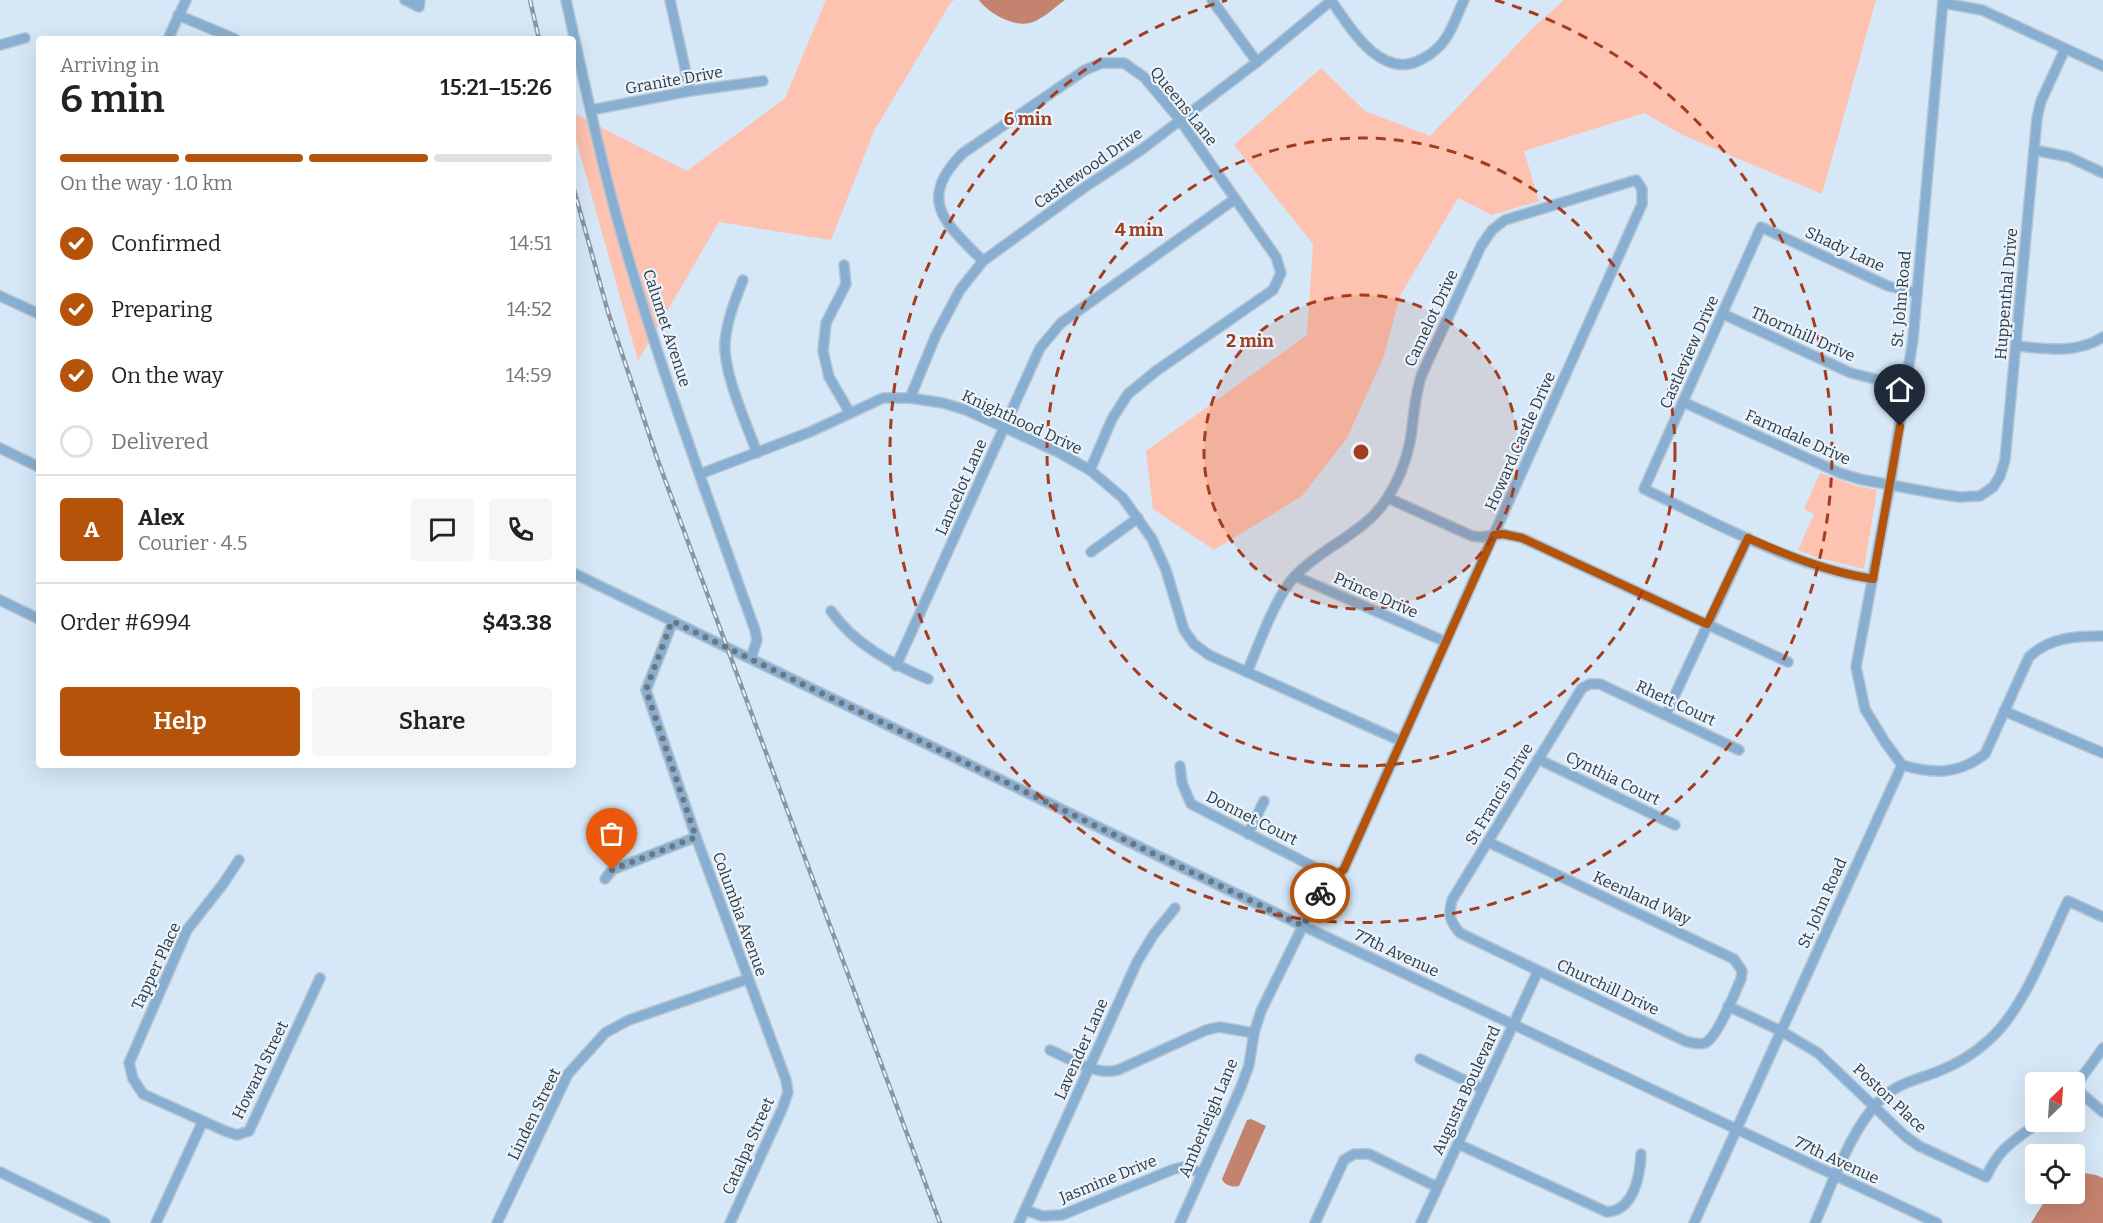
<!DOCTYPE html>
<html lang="en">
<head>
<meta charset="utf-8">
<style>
	body { margin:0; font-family:Bitter,serif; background:#f6f6f6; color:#222; height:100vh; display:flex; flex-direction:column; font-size:22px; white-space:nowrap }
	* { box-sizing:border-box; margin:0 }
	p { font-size:20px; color:#767676 }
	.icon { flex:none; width:33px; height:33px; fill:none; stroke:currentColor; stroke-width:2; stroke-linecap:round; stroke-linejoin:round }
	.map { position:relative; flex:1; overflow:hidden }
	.details { position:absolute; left:36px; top:36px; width:540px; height:732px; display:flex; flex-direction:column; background:#fff; border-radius:6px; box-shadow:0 6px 24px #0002 }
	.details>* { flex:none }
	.needle { width:39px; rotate:25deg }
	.buttons { position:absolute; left:2025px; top:1072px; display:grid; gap:12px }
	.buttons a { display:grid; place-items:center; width:60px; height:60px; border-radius:6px; background:#fff; box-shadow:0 6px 24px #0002; font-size:30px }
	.pin { position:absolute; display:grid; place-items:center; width:51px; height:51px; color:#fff; margin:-62px -26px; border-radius:50% 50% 50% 0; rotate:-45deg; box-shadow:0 0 6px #0007 }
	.pin .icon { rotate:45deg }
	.courier { position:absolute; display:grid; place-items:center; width:60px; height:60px; margin:-30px; border:4px solid #b45309; border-radius:50%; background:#fff; color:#222; box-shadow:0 2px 8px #0007 }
	.head em { font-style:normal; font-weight:600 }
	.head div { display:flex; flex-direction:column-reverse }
	.head { display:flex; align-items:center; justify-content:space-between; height:102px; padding:0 24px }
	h1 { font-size:39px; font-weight:600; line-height:45px }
	.bar { display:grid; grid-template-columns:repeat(4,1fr); gap:9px 6px; align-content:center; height:72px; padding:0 24px }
	.bar i { height:8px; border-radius:4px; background:#e0e0e0 }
	.bar .active { background:#b45309 }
	.bar p { grid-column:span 4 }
	.line { display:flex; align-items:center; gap:15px; padding:0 24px; border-top:2px solid #e0e0e0 }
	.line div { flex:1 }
	.round { display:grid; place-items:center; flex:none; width:63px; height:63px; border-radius:6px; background:#f6f6f6 }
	ol { padding:0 24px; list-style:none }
	li { display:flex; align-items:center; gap:18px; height:66px }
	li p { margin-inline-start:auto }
	li .icon { padding:6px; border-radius:50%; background:#b45309; color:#fff; stroke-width:4 }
	li:last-child { color:#767676 }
	li i { width:33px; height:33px; border:3px solid #e0e0e0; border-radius:50% }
	.action { display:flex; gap:12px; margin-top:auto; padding:12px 24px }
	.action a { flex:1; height:69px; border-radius:6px; background:#b45309; color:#fff; font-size:24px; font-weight:600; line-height:69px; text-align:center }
	.action a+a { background:#f6f6f6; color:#222 }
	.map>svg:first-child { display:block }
	.green { fill:#fdc2b0 }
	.water { fill:#c4836f }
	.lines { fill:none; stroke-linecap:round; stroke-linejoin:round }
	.minor-casing { stroke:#b5c5d3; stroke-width:12 }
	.minor { stroke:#88afd1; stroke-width:9 }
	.rail-casing { stroke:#8995a1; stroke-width:4.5 }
	.rail { stroke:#eaf4fe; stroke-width:2; stroke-dasharray:7; stroke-linecap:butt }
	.done { stroke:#6b7680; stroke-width:6; stroke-dasharray:0 10.8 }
	.route { stroke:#b45309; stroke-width:8 }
	.ring { fill:none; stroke:#a43d1c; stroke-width:3; stroke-dasharray:10 8 }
	.labels { text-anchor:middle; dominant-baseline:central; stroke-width:4.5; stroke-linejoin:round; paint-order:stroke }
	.street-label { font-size:16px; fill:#32393f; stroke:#eaf4fe }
	.centre { fill:#a43d1c; stroke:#eaf4fe; stroke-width:3 }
	.ring-label { font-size:18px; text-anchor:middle; font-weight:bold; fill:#a43d1c; stroke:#eaf4fe; stroke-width:4.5; stroke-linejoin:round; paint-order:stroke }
</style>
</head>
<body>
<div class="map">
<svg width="2103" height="1223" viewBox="0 0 2103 1223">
	<rect width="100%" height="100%" fill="#d6e8f8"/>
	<g class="green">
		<path d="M826 0H955L951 2 874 131 831 240 719 222 638 361 573 129V113L687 171 785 98Z"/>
		<path d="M1564 0H1876L1822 194 1685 136 1644 113 1524 151 1539 201 1492 215 1458 198 1400 296 1384 356 1347 438 1302 496 1214 550 1153 509 1146 451 1307 335 1313 244 1234 145 1321 68 1365 111 1430 136 1533 28Z"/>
		<path d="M1820 473 1856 486 1877 490 1864 569 1816 557 1798 550 1814 514 1804 509Z"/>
	</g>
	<g class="water">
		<path d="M979 0H1065C1055 7 1044 18 1033 22 1016 29 988 13 979 0Z"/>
		<path d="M1251 1119 1266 1126 1239 1186C1233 1188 1224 1185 1222 1179L1247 1120Z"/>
		<path d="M2084 1173 2096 1175 2103 1178V1223H2031L2049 1194H2074L2075 1177Z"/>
	</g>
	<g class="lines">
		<defs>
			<g id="minor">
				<path d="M405 0 419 7 420 0"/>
				<path d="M566 0C584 81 601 163 624 243 662 374 709 501 755 630L757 640 751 658"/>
				<path d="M670 0 690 91"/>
				<path d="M1212 0 1257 62"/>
				<path d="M1331 0C1350 28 1382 82 1422 59 1432 54 1440 47 1446 38 1454 26 1458 12 1464 0"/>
				<path d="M1943 3 1982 10 2103 66"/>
				<path d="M178 15 235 39"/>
				<path d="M168 39 186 0"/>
				<path d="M0 45 25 38"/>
				<path d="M591 110 690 91 763 81"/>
				<path d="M2034 150 2069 157 2103 173"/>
				<path d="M983 261C945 223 916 200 963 153L1085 70 1102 63H1124L1144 77 1180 120 1276 257 1281 273 1273 290 1156 371 1128 394 1112 419 1090 470"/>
				<path d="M844 265 846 284 826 323 823 351 829 377 850 413"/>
				<path d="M743 280C735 300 727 320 725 342 723 373 746 422 757 453"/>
				<path d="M0 296 39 314"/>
				<path d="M1723 314 1851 373 1907 387"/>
				<path d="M2017 346C2048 349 2076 354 2103 337"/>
				<path d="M910 398 936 335 960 290 983 261 1085 187 1141 150 1257 62 1332 0"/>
				<path d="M1683 402 1840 473 1859 479 1939 494 1960 497 1980 496 1993 487 2000 476 2005 460 2037 118 2041 101 2065 49"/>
				<path d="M0 448 39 467"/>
				<path d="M700 474 810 432 883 398H910L943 403 966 410 1058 452 1090 470 1123 498 1152 539 1166 570 1184 630 1194 644 1209 655 1401 741"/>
				<path d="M1388 498 1472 536 1482 537 1503 534 1522 538 1788 662"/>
				<path d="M1091 552 1138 518"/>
				<path d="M573 573 1303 926 1937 1223"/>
				<path d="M1295 576 1446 642"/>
				<path d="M1873 579C1791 566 1718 524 1644 489L1761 227 1888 286 1917 293"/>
				<path d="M0 600 39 619"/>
				<path d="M831 611C854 644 892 664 928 679"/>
				<path d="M673 621 646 690 696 837 786 1080 788 1092 783 1107 730 1223"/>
				<path d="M896 666 1040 348 1061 323 1235 199"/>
				<path d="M2004 711 2103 753"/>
				<path d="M1666 714 1748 538"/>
				<path d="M1538 759 1675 825"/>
				<path d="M1902 765 1885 742 1865 709 1856 667 1890 485 1913 339 1943 0"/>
				<path d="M1902 765C1933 774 1958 775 1985 754L2029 657C2050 637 2076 636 2103 636"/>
				<path d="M1180 766 1182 783 1191 804 1320 870 1334 879"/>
				<path d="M1248 834 1264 801"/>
				<path d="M1488 842 1734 959 1742 971 1741 979C1734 994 1718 1037 1705 1043 1698 1045 1691 1043 1685 1041L1460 933C1450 922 1448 914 1452 900L1582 688 1590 684H1600L1739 750"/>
				<path d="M239 860 223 884 187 930 129 1063 133 1079 143 1094 225 1131 237 1135 249 1131 320 978"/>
				<path d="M605 879 612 870 696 837"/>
				<path d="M1728 1006 1781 1031 1818 1053 1905 1136 1919 1146 1986 1177C2000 1147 2014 1141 2039 1122"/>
				<path d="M1050 1050C1071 1059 1095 1076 1118 1070L1206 1030 1219 1027 1254 1033"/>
				<path d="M1420 1059 1483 1089"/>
				<path d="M2074 1088 2103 1048"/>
				<path d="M2075 1088 2103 1112"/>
				<path d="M1458 1144 1607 1212C1634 1210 1640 1176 1641 1154"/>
				<path d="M0 1172 105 1223"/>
				<path d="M1025 1210 1042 1216 1062 1215 1174 1169 1183 1167 1202 1173"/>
				<path d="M156 1223 203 1121"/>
				<path d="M497 1223 568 1074 605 1033 629 1020 748 979"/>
				<path d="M1019 1223 1137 962 1154 934 1175 908"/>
				<path d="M1180 1223 1241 1087 1249 1065 1254 1033 1261 1011 1318 895 1344 869 1642 204V189L1636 180 1505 220 1492 230 1481 246 1422 374C1414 396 1414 419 1410 442 1406 461 1398 481 1388 497 1367 532 1324 546 1297 574 1276 594 1259 645 1247 672"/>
				<path d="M1315 1223 1344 1160 1354 1154H1369L1437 1187"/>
				<path d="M1421 1223 1538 971"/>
				<path d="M1694 1223 1902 765"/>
				<path d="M1815 1223C1834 1181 1856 1111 1896 1088 1910 1080 1925 1077 1939 1071 1957 1064 1975 1053 1989 1040 2025 1008 2047 944 2068 901L2103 917"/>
			</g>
		</defs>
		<use href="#minor" class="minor-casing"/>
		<use href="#minor" class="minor"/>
		<defs>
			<g id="rail">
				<path d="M530 0 539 39"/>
				<path d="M573 186 608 312 657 458 940 1223"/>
			</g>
		</defs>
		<use href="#rail" class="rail-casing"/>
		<use href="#rail" class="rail"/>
	</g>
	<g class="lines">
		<path class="done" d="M612 870 696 837 646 690 672 621 1303 926 1320 893"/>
		<path class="route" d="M1320 893 1344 869 1494 535 1503 534 1522 538 1707 624 1748 538C1789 556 1828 572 1873 579L1900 426"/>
	</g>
	<circle cx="1361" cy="452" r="157" fill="#a43d1c" fill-opacity=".12"/>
	<g class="ring">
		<circle cx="1361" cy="452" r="157"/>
		<circle cx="1361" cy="452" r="314"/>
		<path d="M1495 0A471 471 0 1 1 1227 0"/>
	</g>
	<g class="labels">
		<g class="street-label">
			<text transform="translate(674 80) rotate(-10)">Granite Drive</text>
			<text transform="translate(1184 106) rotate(51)">Queens Lane</text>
			<text transform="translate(1088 168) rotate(-35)">Castlewood Drive</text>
			<text transform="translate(1845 249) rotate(25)">Shady Lane</text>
			<text transform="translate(2006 294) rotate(-85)">Huppenthal Drive</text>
			<text transform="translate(1901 299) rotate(-85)">St. John Road</text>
			<text transform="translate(1431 318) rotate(-65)">Camelot Drive</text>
			<text transform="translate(667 328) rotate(72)">Calumet Avenue</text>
			<text transform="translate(1803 334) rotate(24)">Thornhill Drive</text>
			<text transform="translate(1689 352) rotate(-66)">Castleview Drive</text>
			<text transform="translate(1022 422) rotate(25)">Knighthood Drive</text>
			<text transform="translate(1798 437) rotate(24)">Farmdale Drive</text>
			<text transform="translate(1520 441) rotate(-66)">Howard Castle Drive</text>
			<text transform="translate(961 487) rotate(-66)">Lancelot Lane</text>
			<text transform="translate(1376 595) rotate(24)">Prince Drive</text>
			<text transform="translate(1676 703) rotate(25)">Rhett Court</text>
			<text transform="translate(1613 778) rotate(26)">Cynthia Court</text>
			<text transform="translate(1499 794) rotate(-59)">St Francis Drive</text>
			<text transform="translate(1252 818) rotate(27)">Donnet Court</text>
			<text transform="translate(1642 898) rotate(25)">Keenland Way</text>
			<text transform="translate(1822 903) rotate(-66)">St. John Road</text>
			<text transform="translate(740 914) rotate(70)">Columbia Avenue</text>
			<text transform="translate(1397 953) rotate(25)">77th Avenue</text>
			<text transform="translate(156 966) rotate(-65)">Tapper Place</text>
			<text transform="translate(1608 987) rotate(25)">Churchill Drive</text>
			<text transform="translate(1081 1049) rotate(-66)">Lavender Lane</text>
			<text transform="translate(260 1070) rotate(-64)">Howard Street</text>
			<text transform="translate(1466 1090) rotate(-65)">Augusta Boulevard</text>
			<text transform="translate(1890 1098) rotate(43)">Poston Place</text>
			<text transform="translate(534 1114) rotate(-64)">Linden Street</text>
			<text transform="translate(1208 1118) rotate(-67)">Amberleigh Lane</text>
			<text transform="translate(748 1146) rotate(-66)">Catalpa Street</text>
			<text transform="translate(1837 1160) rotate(25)">77th Avenue</text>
			<text transform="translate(1108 1179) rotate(-22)">Jasmine Drive</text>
		</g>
	</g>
	<circle cx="1361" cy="452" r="9" class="centre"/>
	<g class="ring-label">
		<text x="1028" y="125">6 min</text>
		<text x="1139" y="236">4 min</text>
		<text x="1250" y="347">2 min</text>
	</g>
</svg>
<div class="buttons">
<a><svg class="needle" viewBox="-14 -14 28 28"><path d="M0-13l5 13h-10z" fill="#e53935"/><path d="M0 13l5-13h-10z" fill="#767676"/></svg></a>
<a><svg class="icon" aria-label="locate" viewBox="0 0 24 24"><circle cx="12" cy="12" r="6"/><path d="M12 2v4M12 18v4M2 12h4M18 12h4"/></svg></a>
</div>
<div class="pin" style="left:612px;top:870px;background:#ea580c"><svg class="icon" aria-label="bag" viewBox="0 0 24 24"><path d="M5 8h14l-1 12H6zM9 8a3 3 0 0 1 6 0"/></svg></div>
<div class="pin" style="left:1900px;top:426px;background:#1f2937"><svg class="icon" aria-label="home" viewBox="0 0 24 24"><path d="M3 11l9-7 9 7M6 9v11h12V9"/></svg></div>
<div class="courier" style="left:1320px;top:893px"><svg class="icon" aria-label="bike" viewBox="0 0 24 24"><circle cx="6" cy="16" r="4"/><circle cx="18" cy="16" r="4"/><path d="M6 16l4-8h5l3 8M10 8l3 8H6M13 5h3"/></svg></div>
<section class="details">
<div class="head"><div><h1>6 min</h1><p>Arriving in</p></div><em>15:21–15:26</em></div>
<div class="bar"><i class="active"></i><i class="active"></i><i class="active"></i><i></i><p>On the way · 1.0 km</p></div>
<ol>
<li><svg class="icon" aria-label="check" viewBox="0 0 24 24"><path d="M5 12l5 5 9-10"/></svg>Confirmed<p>14:51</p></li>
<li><svg class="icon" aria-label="check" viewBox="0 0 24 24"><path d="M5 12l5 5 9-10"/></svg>Preparing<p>14:52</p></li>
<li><svg class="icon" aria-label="check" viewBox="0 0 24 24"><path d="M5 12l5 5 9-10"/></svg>On the way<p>14:59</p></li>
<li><i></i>Delivered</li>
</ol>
<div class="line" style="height:108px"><b class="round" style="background:#b45309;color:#fff">A</b><div><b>Alex</b><p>Courier · 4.5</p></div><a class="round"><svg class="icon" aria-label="chat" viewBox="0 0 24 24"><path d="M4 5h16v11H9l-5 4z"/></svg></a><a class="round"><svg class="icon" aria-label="phone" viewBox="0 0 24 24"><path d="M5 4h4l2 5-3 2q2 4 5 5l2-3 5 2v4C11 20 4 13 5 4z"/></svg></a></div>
<div class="line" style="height:78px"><div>Order #6994</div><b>$43.38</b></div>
<div class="action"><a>Help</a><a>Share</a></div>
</section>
</div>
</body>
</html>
